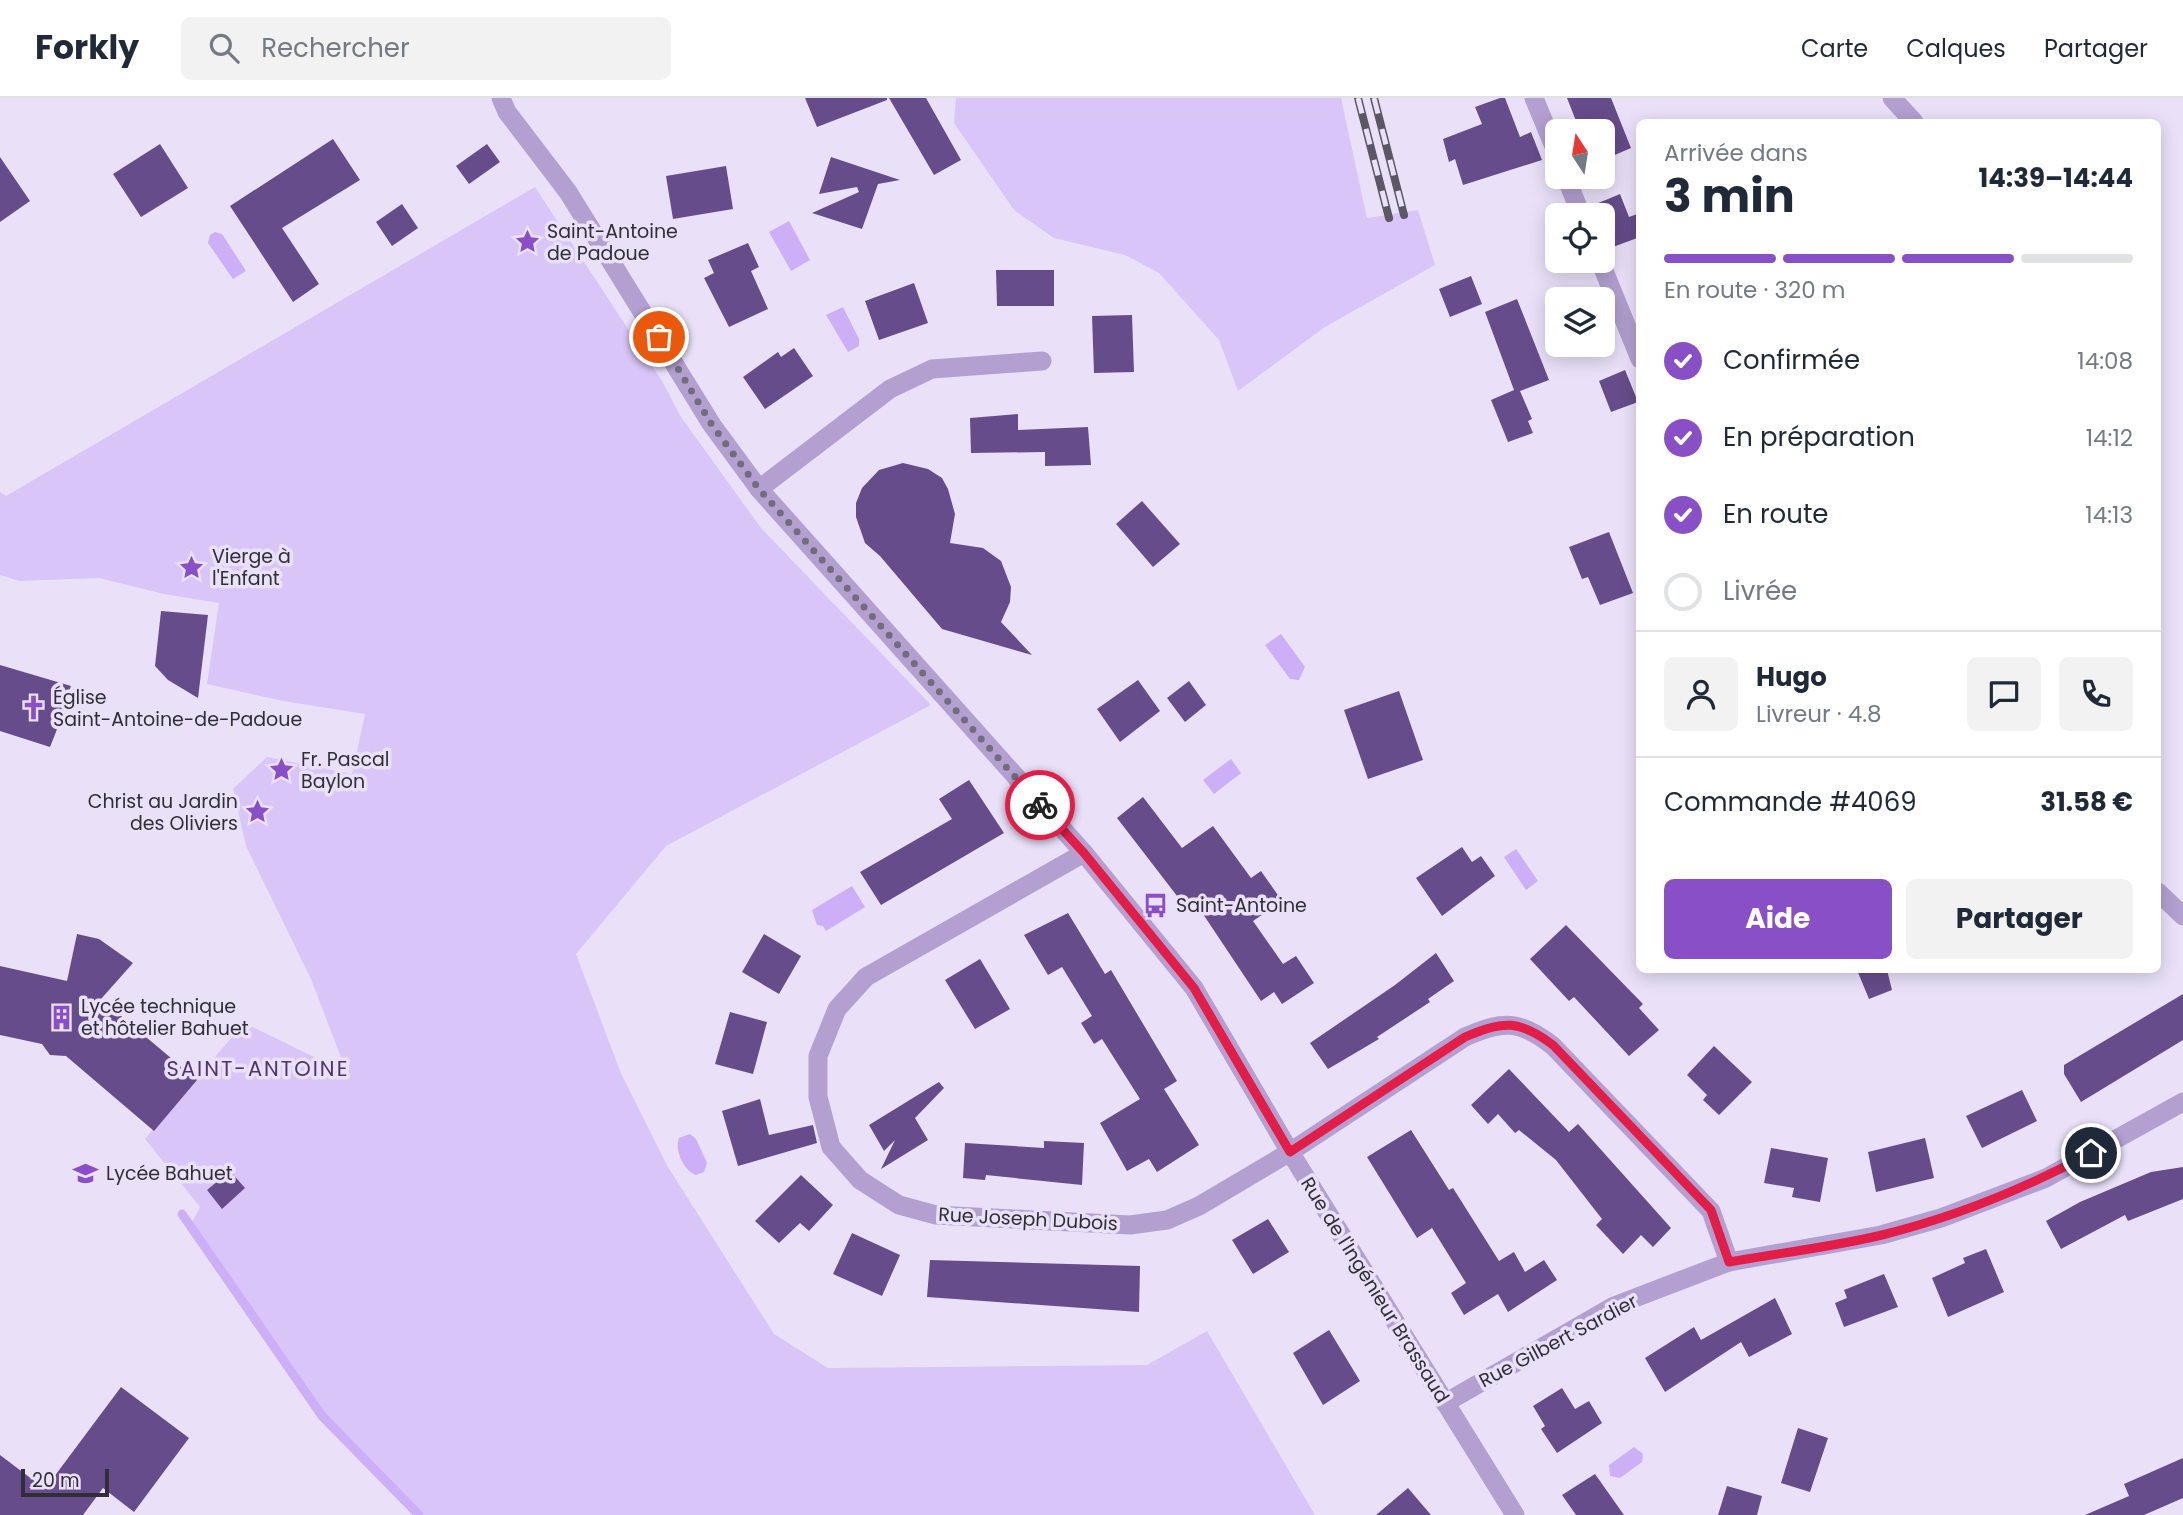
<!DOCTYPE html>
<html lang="fr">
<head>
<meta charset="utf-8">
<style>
	body { margin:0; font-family:Poppins,sans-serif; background:#f2f2f3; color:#1f2937; height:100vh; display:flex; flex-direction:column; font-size:26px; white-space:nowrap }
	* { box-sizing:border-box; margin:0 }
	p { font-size:23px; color:#747a83 }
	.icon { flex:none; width:38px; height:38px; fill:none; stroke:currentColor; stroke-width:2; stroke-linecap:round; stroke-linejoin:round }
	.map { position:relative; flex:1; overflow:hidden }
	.drawer { position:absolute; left:1636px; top:21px; width:525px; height:854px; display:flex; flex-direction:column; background:#fff; border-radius:10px; box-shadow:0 4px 18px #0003 }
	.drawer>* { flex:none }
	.needle { width:46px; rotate:348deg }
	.buttons { position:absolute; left:1545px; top:21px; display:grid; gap:14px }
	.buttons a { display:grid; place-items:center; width:70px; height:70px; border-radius:10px; background:#fff; box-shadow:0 4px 18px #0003; font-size:35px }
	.scale { position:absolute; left:21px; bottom:18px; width:88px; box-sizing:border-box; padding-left:7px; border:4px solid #312e37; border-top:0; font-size:19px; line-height:24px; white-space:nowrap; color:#312e37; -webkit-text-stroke:5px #eae1f9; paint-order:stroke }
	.pin { position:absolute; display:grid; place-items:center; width:60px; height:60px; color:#fff; margin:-30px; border:4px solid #fff; border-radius:50%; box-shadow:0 2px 7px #0007 }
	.courier { position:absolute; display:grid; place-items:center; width:70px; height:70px; margin:-35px; border:5px solid #e11d48; border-radius:50%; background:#fff; color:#222; box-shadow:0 2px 9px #0007 }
	.headline em { font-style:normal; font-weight:700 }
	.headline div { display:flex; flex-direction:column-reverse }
	.headline { display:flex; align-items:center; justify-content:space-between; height:119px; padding:0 28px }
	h1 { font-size:46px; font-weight:700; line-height:52px }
	.bar { display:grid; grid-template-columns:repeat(4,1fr); gap:10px 7px; align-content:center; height:84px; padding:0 28px }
	.bar i { height:9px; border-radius:5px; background:#e0e1e3 }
	.bar .active { background:#884fc6 }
	.bar p { grid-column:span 4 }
	.line { display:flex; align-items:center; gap:18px; padding:0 28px; border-top:2px solid #e0e1e3 }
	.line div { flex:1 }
	.round { display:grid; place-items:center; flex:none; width:74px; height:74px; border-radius:10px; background:#f2f2f3 }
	ol { padding:0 28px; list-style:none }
	li { display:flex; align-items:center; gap:21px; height:77px }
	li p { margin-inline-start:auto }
	li .icon { padding:7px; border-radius:50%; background:#884fc6; color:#fff; stroke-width:4 }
	li:last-child { color:#747a83 }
	li i { width:38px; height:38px; border:4px solid #e0e1e3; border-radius:50% }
	.cta { display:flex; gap:14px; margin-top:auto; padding:14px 28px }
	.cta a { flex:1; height:80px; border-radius:10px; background:#884fc6; color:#fff; font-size:28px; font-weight:700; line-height:80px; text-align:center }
	.cta a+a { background:#f2f2f3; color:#1f2937 }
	header { display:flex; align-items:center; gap:42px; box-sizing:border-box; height:98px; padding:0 35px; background:#fff; border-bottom:2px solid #e0e1e3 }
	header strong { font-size:33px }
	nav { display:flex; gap:38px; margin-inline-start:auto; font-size:24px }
	.search { width:490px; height:63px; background:#f2f2f3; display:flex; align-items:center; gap:18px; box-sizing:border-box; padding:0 24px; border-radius:10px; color:#747a83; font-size:26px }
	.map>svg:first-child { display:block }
	.green { fill:#d9c5f7 }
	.water { fill:#ccaff6 }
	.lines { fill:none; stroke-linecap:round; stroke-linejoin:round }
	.stream { stroke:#ccaff6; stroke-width:9 }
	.building { fill:#674c8b }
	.minor { stroke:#b3a0d1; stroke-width:19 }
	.rail-casing { stroke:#5c5764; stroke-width:8 }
	.rail { stroke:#eae1f9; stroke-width:5; stroke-dasharray:16; stroke-linecap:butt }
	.done { stroke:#726d7b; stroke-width:7; stroke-dasharray:0 12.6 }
	.route { stroke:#e11d48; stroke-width:9 }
	.labels { text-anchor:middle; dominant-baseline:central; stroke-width:7; stroke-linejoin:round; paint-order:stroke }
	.poi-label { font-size:19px; fill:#312e37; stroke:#eae1f9; text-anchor:start }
	.street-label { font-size:19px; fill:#312e37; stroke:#eae1f9 }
	.neighbourhood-label { font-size:21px; letter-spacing:2px; fill:#4f346f; stroke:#eae1f9 }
</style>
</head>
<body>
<header>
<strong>Forkly</strong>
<div class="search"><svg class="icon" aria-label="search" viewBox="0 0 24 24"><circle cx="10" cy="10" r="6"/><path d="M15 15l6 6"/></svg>Rechercher</div>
<nav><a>Carte</a><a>Calques</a><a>Partager</a></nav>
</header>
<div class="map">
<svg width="2183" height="1417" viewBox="0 0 2183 1417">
	<rect width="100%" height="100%" fill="#eae1f9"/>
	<g class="green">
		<path d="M956 0H1341L1367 120 1418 112 1435 167 1325 229 1238 293 1219 242 1159 175 1125 157 1054 140 1014 112 954 25Z"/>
		<path d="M535 89 662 283 681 319 761 430 931 607 666 748 576 856 620 973 668 1069 774 1236 828 1270 1147 1267 1207 1233 1315 1417H413L311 1309 188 1132 200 1109 145 1041 244 925 347 975 311 881 246 748 233 691 267 659 352 676 365 616 283 603 207 586 219 505 164 496 99 480 19 483 0 477V394L6 398Z"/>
	</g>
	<g class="water">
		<path d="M789 123 810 162 791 173 769 134Z"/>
		<path d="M215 134 222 136 246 173 233 181 208 145 210 137Z"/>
		<path d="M843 209 859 241V248L848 254 826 217Z"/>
		<path d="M1281 536 1305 569 1299 582 1290 581 1265 547Z"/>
		<path d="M1231 661 1241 675 1214 696 1203 682Z"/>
		<path d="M1516 751 1538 783 1526 792 1504 759Z"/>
		<path d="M852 788 865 809 826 833 823 828 817 827 812 812Z"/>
		<path d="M690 1036 696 1041 707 1065 704 1074 696 1077C684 1073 674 1052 679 1040Z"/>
		<path d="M1634 1349 1643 1356 1642 1364 1620 1380 1610 1378 1609 1367Z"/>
	</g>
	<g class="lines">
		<path class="stream" d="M182 1116 322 1318 419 1417"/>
	</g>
	<g class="building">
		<path d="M805 0H887V2L817 29Z"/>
		<path d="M889 0H926L961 62 934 77Z"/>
		<path d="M1500 0H1505L1520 39 1531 34 1542 62 1463 87 1455 61 1449 64 1443 41 1482 26 1475 9Z"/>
		<path d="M1567 0H1611L1631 50 1603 62V33H1580Z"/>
		<path d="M333 41 360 82 282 130 319 186 293 204 230 108Z"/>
		<path d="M160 46 188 90 141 119 113 76Z"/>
		<path d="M487 46 500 64 469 86 456 68Z"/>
		<path d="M0 59 30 103 0 124Z"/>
		<path d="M831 59 900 82 878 86 862 131 812 115 859 94 857 89 819 96Z"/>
		<path d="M726 68 733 111 673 121 666 78Z"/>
		<path d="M1620 96 1629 119 1640 115V139L1613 149 1596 106Z"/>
		<path d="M402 106 418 130 392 148 376 124Z"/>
		<path d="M748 145 759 169 751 173 768 211 729 229 704 180 714 175 708 162Z"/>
		<path d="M996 172H1054V208H997Z"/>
		<path d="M1471 178 1482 206 1450 219 1439 191Z"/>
		<path d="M914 185 928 225 879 242 865 203Z"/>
		<path d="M1517 201 1549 282 1520 293 1532 321 1528 323 1533 335 1508 344 1491 302 1514 292 1485 214Z"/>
		<path d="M1132 217 1134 274 1094 275 1092 218Z"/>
		<path d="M794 250 813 278 765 311 743 279 778 254 781 259Z"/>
		<path d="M1625 272 1638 304 1611 314 1599 283Z"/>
		<path d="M1018 316V332L1088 329 1091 367 1045 368V354L971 355 970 320Z"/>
		<path d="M903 365 928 371 942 380 948 391 955 416 950 445 983 450 1001 463 1011 489 1010 504 1001 524 1032 557 942 531 880 458 865 445 856 419V405L862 390 879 372Z"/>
		<path d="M1142 403 1180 446 1153 469 1116 426Z"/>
		<path d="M1609 434 1633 495 1600 507 1588 479 1582 481 1569 449Z"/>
		<path d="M161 513 208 517 198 600 168 582 155 568Z"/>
		<path d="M0 567 71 588 66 600 69 601 50 649 0 633Z"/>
		<path d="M1138 582 1160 613 1120 644 1097 611Z"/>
		<path d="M1189 583 1206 607 1185 624 1167 600Z"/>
		<path d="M1399 593 1423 662 1368 681 1344 612Z"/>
		<path d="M969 682 1004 735 881 807 860 774 952 721 939 701Z"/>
		<path d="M1143 699 1182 750 1213 728 1251 780 1261 773 1282 803 1253 823 1283 866 1296 858 1314 885 1282 906 1274 894 1261 903 1193 801 1184 807 1117 720Z"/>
		<path d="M1462 749 1472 764 1481 758 1495 778 1442 818 1416 780Z"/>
		<path d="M1068 815 1105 876 1111 872 1177 983 1164 991 1199 1047 1157 1074 1149 1061 1127 1073 1100 1025 1140 1001 1102 941 1094 946 1081 925 1092 918 1062 869 1048 877 1024 837Z"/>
		<path d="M1566 827 1643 906 1639 910 1659 932 1629 958 1574 899 1569 903 1530 861Z"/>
		<path d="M77 836 99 841 133 865 101 901 197 982 154 1033 66 958 50 957 42 946 0 937V868L67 883Z"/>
		<path d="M764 836 801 858 779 896 742 874Z"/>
		<path d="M1436 855 1454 883 1428 901 1430 904 1377 939 1379 941 1328 971 1310 945 1395 887Z"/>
		<path d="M980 861 1010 911 975 931 945 882Z"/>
		<path d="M1857 872H1887L1892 892 1869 901Z"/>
		<path d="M2183 896V942L2081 1004 2064 976V967Z"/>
		<path d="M730 914 767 924 753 976 715 966Z"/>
		<path d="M1714 948 1752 984 1719 1017 1703 1002 1707 997 1687 977Z"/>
		<path d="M1509 971 1569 1034 1578 1026 1671 1130 1653 1149 1641 1137 1623 1156 1596 1127 1602 1121 1556 1062 1519 1032 1515 1035 1498 1016 1488 1026 1471 1007Z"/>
		<path d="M939 984 944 990 915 1020 928 1042 881 1071 895 1042 884 1053 869 1027Z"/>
		<path d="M2022 992 2037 1023 1982 1050 1966 1018Z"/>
		<path d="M760 1001 769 1037 813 1027 817 1045 738 1068 722 1013Z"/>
		<path d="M1411 1032 1449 1092 1453 1090 1499 1163 1514 1154 1525 1174 1544 1162 1557 1182 1508 1214 1498 1196 1464 1217 1451 1195 1466 1185 1432 1130 1417 1140 1367 1059Z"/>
		<path d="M1925 1040 1934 1080 1876 1094 1868 1054Z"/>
		<path d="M1044 1043 1084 1045 1082 1087 986 1077 985 1082 963 1080 965 1045 1044 1050Z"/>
		<path d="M1771 1050 1828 1060 1820 1104 1792 1099 1794 1090 1764 1085Z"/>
		<path d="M2183 1069V1101L2128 1123 2125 1117 2061 1151 2046 1123 2080 1104 2151 1074Z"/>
		<path d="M230 1073 245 1090 222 1111 207 1092Z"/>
		<path d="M801 1077 833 1107 809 1133 800 1125 779 1145 755 1123Z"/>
		<path d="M1268 1121 1289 1154 1253 1176 1232 1142Z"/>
		<path d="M852 1135 900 1157 882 1198 833 1176Z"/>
		<path d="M1986 1151 2004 1194 1948 1219 1932 1180 1965 1165 1963 1160Z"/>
		<path d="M930 1162 1140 1168 1139 1214 927 1199Z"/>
		<path d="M1884 1176 1898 1209 1844 1229 1835 1205 1847 1200 1844 1192Z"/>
		<path d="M1775 1200 1792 1236 1749 1259 1741 1244 1665 1294 1645 1260 1694 1229 1701 1242Z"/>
		<path d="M1329 1232 1360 1283 1323 1307 1293 1255Z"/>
		<path d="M121 1289 189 1340 134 1414 103 1390 83 1417H0V1357L45 1391Z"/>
		<path d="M1562 1290 1575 1311 1589 1303 1602 1325 1557 1355 1541 1331 1545 1328 1533 1308Z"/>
		<path d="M1798 1330 1828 1340 1810 1394 1781 1385Z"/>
		<path d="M2183 1360V1400L2144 1417H2085L2129 1398 2124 1386Z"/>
		<path d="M1595 1376 1624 1417H1576L1562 1397Z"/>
		<path d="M1727 1388 1762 1398 1757 1417H1718Z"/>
		<path d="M1408 1390 1431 1417H1376Z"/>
	</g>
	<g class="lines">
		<g class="minor">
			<path d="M501 0 507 14 568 94 712 327 759 391 1084 755 1194 890 1290 1054 1515 1417"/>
			<path d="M1534 0 1558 58"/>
			<path d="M1892 0 1914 24"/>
			<path d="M1566 79 1581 117"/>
			<path d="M1600 163 1640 261"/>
			<path d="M759 391 890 291 932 271 1042 263"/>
			<path d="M1084 755 866 879 837 911 818 958V999L831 1049 860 1082 899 1107 936 1117 1130 1127 1167 1122 1199 1108 1290 1054 1465 939C1503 922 1520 922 1553 948L1711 1113 1729 1164"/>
			<path d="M2158 794 2183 818"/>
			<path d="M1445 1305 1614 1208 1729 1164 1881 1137 1941 1120 2046 1080 2183 1004"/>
		</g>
		<defs>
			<g id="rail">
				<path d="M1358 0 1389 120"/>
				<path d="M1374 0 1404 117"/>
			</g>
		</defs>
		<use href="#rail" class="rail-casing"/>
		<use href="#rail" class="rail"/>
	</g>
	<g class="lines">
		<path class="done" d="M659 239 712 327 759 391 1040 707"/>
		<path class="route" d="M1040 707 1084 755 1194 890 1290 1054 1465 939C1503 922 1520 922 1553 947L1711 1112 1729 1164C1780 1155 1832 1149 1882 1137 1955 1119 2026 1090 2091 1055"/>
	</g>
	<defs>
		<symbol id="sight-bare" viewBox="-9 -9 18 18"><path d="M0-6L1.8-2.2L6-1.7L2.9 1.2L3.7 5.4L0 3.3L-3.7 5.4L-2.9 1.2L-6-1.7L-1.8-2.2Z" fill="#884fc6" stroke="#eae1f9" stroke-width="2.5" paint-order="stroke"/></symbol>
		<symbol id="church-bare" viewBox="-9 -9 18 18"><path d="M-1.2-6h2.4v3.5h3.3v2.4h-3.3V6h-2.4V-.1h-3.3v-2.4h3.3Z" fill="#884fc6" stroke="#eae1f9" stroke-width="2.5" paint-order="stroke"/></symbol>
		<symbol id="bus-bare" viewBox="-9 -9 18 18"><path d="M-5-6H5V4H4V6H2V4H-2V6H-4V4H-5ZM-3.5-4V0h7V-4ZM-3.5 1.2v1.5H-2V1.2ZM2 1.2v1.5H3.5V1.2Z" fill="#884fc6" stroke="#eae1f9" stroke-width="2.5" paint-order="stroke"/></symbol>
		<symbol id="building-bare" viewBox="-9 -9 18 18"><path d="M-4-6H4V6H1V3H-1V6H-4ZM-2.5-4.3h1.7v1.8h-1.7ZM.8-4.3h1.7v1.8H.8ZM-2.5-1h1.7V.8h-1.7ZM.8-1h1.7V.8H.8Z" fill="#884fc6" stroke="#eae1f9" stroke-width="2.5" paint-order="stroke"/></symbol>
		<symbol id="school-bare" viewBox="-9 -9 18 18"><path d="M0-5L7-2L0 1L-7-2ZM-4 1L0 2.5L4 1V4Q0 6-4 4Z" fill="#884fc6" stroke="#eae1f9" stroke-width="2.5" paint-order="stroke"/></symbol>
	</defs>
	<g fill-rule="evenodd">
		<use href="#sight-bare" x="510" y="126" width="35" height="35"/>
		<use href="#sight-bare" x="174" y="452" width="35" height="35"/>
		<use href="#church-bare" x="16" y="592" width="35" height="35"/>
		<use href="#sight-bare" x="264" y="654" width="35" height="35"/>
		<use href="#sight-bare" x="240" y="696" width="35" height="35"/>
		<use href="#bus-bare" x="1138" y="790" width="35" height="35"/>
		<use href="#building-bare" x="44" y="902" width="35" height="35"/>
		<use href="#school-bare" x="68" y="1058" width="35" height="35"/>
	</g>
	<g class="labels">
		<g class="poi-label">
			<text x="547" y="133">Saint-Antoine<tspan x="547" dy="22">de Padoue</tspan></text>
			<text x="212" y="458">Vierge à<tspan x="212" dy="22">l'Enfant</tspan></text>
			<text x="53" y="599">Église<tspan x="53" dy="22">Saint-Antoine-de-Padoue</tspan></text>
			<text x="301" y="661">Fr. Pascal<tspan x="301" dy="22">Baylon</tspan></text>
			<text x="238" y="703" text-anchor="end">Christ au Jardin<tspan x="238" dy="22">des Oliviers</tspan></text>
			<text x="1176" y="807">Saint-Antoine</text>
			<text x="81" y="908">Lycée technique<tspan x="81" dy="22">et hôtelier Bahuet</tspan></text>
			<text x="106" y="1075">Lycée Bahuet</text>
		</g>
		<g class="street-label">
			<text transform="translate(1028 1121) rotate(3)">Rue Joseph Dubois</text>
			<text transform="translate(1375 1192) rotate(58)">Rue de l'Ingénieur Brassaud</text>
			<text transform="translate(1558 1243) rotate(-28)">Rue Gilbert Sardier</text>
		</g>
		<g class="neighbourhood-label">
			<text x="258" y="970">SAINT-ANTOINE</text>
		</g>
	</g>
</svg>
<div class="buttons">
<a><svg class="needle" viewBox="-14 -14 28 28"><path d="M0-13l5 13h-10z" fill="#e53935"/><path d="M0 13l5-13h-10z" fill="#747a83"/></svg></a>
<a><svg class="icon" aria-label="locate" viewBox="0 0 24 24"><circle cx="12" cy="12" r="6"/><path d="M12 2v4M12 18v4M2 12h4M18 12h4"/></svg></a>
<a><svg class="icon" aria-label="layers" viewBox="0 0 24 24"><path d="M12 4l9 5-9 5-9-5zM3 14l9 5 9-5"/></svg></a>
</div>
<div class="scale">20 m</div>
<div class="pin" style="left:659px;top:239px;background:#ea580c"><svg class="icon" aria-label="bag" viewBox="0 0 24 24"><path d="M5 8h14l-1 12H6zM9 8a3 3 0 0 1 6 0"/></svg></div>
<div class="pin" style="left:2091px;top:1055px;background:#1f2937"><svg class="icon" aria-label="home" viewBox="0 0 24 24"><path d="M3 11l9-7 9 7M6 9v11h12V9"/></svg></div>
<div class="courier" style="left:1040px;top:707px"><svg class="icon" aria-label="bike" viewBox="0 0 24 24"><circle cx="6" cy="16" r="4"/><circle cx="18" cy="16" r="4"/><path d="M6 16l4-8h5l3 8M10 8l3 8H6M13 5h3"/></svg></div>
<section class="drawer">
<div class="headline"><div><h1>3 min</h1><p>Arrivée dans</p></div><em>14:39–14:44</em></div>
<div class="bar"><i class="active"></i><i class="active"></i><i class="active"></i><i></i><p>En route · 320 m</p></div>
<ol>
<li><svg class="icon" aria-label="check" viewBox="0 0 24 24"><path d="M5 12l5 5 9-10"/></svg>Confirmée<p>14:08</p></li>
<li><svg class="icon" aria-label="check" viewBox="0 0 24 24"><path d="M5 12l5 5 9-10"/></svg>En préparation<p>14:12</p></li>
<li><svg class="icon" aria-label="check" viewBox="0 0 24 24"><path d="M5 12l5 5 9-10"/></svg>En route<p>14:13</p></li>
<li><i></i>Livrée</li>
</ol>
<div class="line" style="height:126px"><a class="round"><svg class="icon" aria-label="person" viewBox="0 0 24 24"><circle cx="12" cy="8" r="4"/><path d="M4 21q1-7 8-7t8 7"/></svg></a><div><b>Hugo</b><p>Livreur · 4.8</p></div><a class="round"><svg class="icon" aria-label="chat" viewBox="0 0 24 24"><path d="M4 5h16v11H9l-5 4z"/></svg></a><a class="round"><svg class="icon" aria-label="phone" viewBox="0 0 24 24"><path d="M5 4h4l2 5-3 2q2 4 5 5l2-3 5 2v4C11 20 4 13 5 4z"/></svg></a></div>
<div class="line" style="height:91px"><div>Commande #4069</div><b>31.58 €</b></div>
<div class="cta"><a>Aide</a><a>Partager</a></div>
</section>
</div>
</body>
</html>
